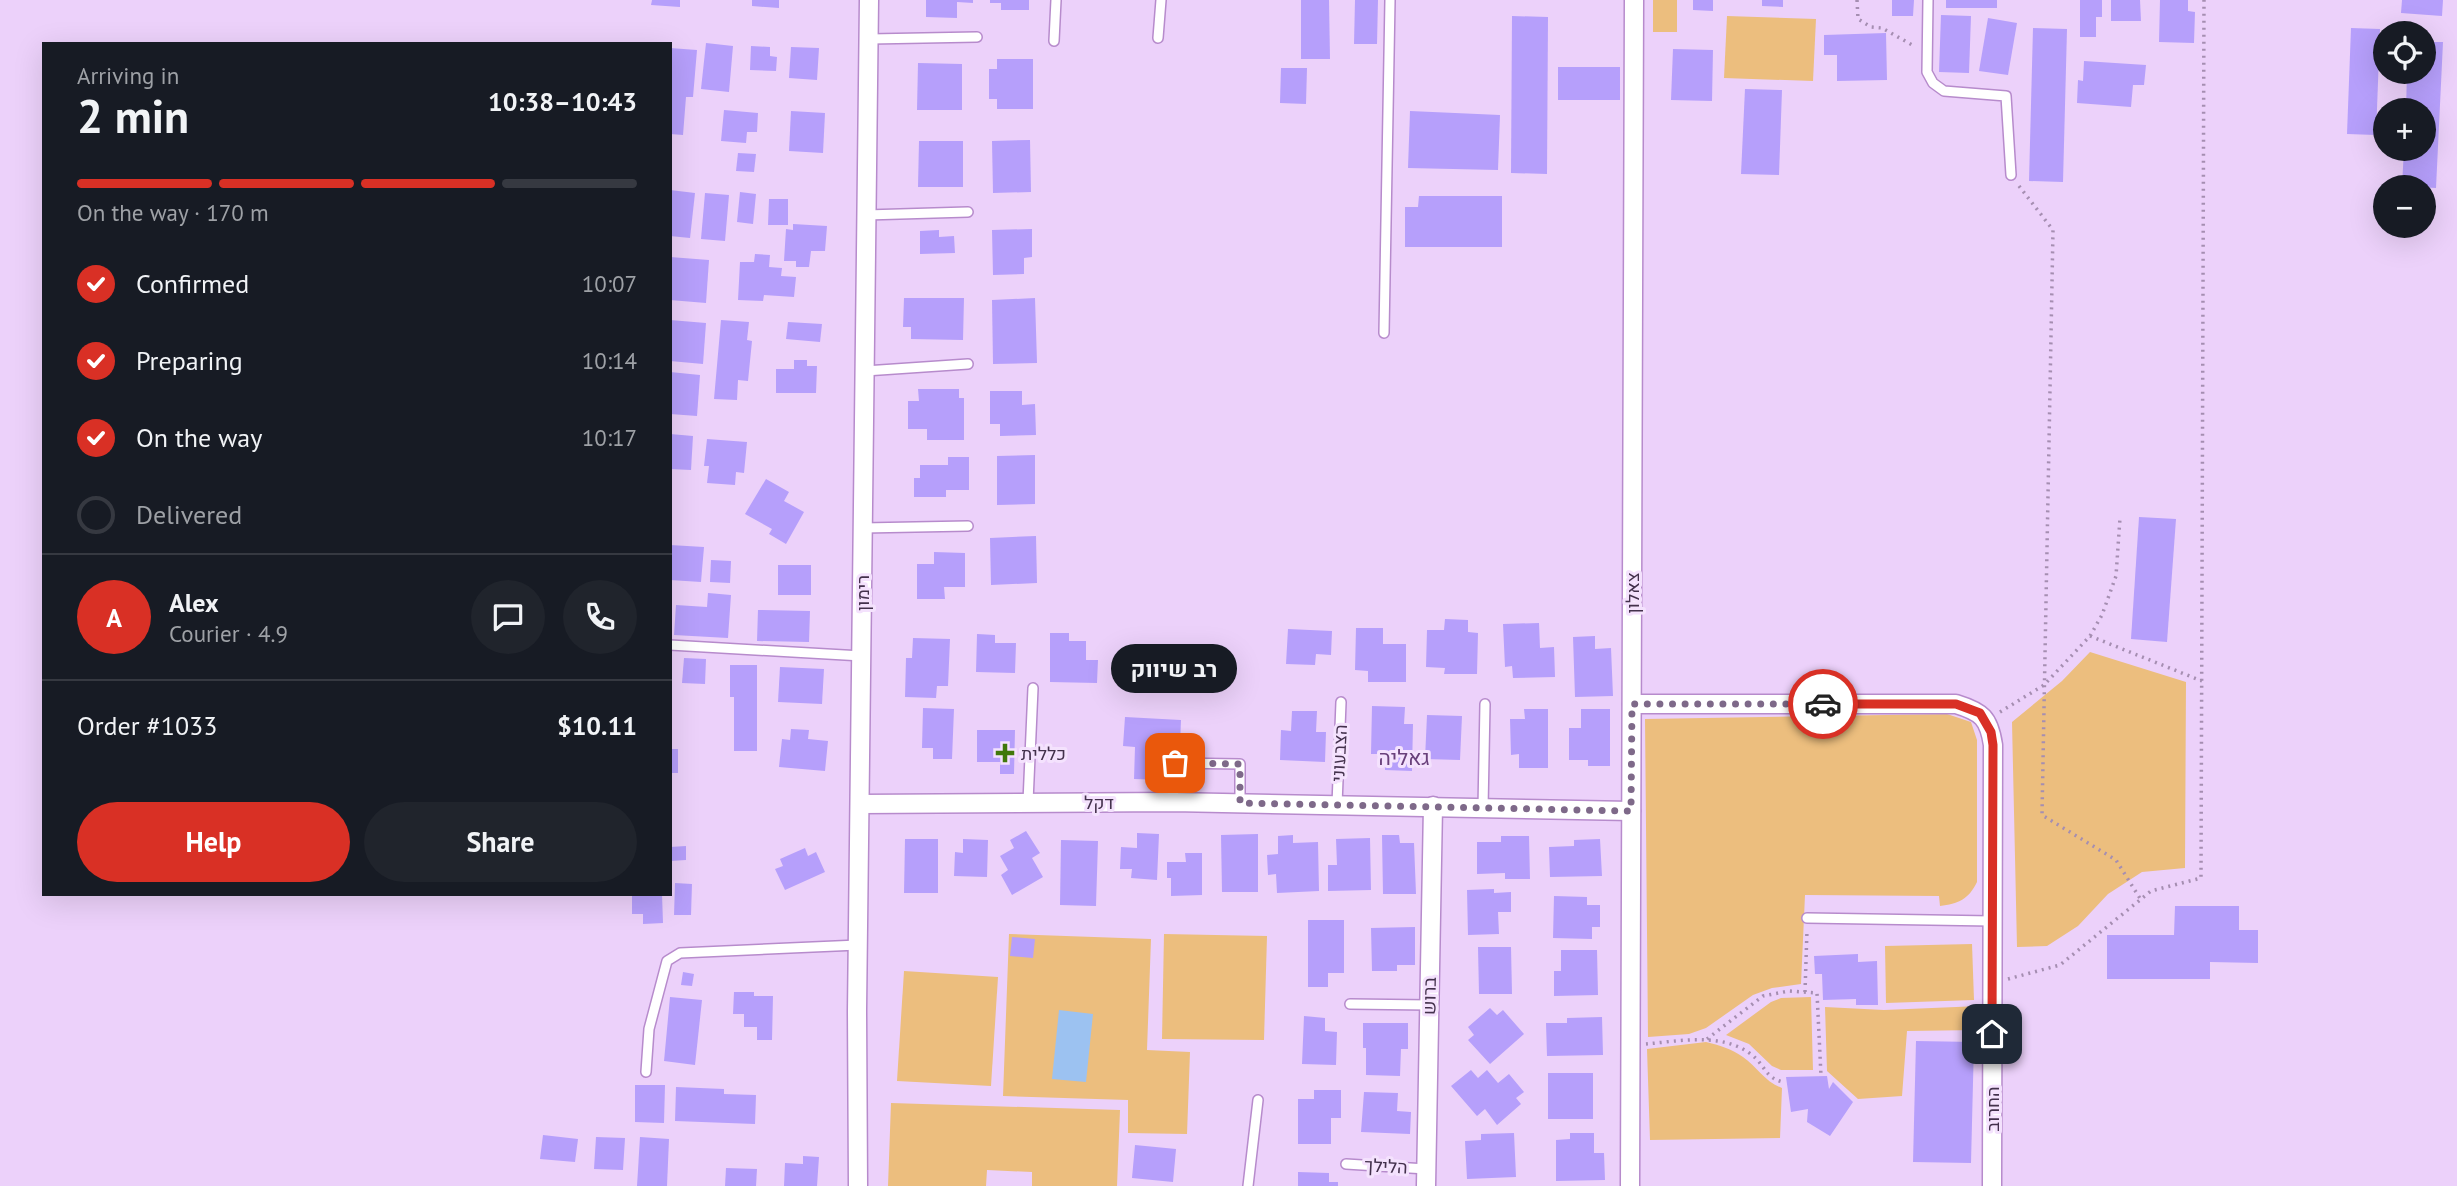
<!DOCTYPE html>
<html lang="en">
<head>
<meta charset="utf-8">
<style>
	body { margin:0; font-family:"PT Sans",Heebo,sans-serif; background:#20242c; color:#f1f3f6; height:100vh; display:flex; flex-direction:column; font-size:26px; white-space:nowrap }
	* { box-sizing:border-box; margin:0 }
	p { font-size:23px; color:#9ea1a6 }
	.icon { flex:none; width:38px; height:38px; fill:none; stroke:currentColor; stroke-width:2; stroke-linecap:round; stroke-linejoin:round }
	.map { position:relative; flex:1; overflow:hidden }
	.sheet { position:absolute; left:42px; top:42px; width:630px; height:854px; display:flex; flex-direction:column; background:#171b24; border-radius:0px; box-shadow:0 7px 28px #0002 }
	.sheet>* { flex:none }
	.fabs { position:absolute; left:2373px; top:21px; display:grid; gap:14px }
	.fabs a { display:grid; place-items:center; width:63px; height:63px; border-radius:50%; background:#171b24; box-shadow:0 7px 28px #0002; font-size:35px }
	.pin { position:absolute; display:grid; place-items:center; width:60px; height:60px; color:#fff; margin:-30px; border-radius:14px; box-shadow:0 4px 10px #0006 }
	.courier { position:absolute; display:grid; place-items:center; width:70px; height:70px; margin:-35px; border:5px solid #d93025; border-radius:50%; background:#fff; color:#222; box-shadow:0 2px 9px #0007 }
	.bubble { position:absolute; height:49px; border-radius:24px; background:#171b24; box-shadow:0 7px 28px #0002; font-size:23px; font-weight:700; line-height:49px; text-align:center }
	.summary em { font-style:normal; font-weight:700 }
	.summary div { display:flex; flex-direction:column-reverse }
	.summary { display:flex; align-items:center; justify-content:space-between; height:119px; padding:0 35px }
	h1 { font-size:46px; font-weight:700; line-height:52px }
	.bar { display:grid; grid-template-columns:repeat(4,1fr); gap:10px 7px; align-content:center; height:84px; padding:0 35px }
	.bar i { height:9px; border-radius:5px; background:#363941 }
	.bar .on { background:#d93025 }
	.bar p { grid-column:span 4 }
	.line { display:flex; align-items:center; gap:18px; padding:0 35px; border-top:2px solid #363941 }
	.line div { flex:1 }
	.round { display:grid; place-items:center; flex:none; width:74px; height:74px; border-radius:37px; background:#20242c }
	ol { padding:0 35px; list-style:none }
	li { display:flex; align-items:center; gap:21px; height:77px }
	li p { margin-inline-start:auto }
	li .icon { padding:7px; border-radius:50%; background:#d93025; color:#fff; stroke-width:4 }
	li:last-child { color:#9ea1a6 }
	li i { width:38px; height:38px; border:4px solid #363941; border-radius:50% }
	.primary-button { display:flex; gap:14px; margin-top:auto; padding:14px 35px }
	.primary-button a { flex:1; height:80px; border-radius:42px; background:#d93025; color:#fff; font-size:28px; font-weight:700; line-height:80px; text-align:center }
	.primary-button a+a { background:#20242c; color:#f1f3f6 }
	.map>svg:first-child { display:block }
	.green { fill:#ecbe7e }
	.water { fill:#9cc2f1 }
	.building { fill:#b69ffb }
	.lines { fill:none; stroke-linecap:round; stroke-linejoin:round }
	.lane-casing { stroke:#b78bcc; stroke-width:12 }
	.street-casing { stroke:#b78bcc; stroke-width:21 }
	.path { stroke:#a58eb1; stroke-width:3.5; stroke-dasharray:2 5; stroke-linecap:butt }
	.lane { stroke:#fff; stroke-width:9 }
	.street { stroke:#fff; stroke-width:18 }
	.done { stroke:#7e6989; stroke-width:7; stroke-dasharray:0 12.6 }
	.route { stroke:#d93025; stroke-width:9 }
	.poi-dot { fill:#40780b; stroke:#f4e2fd; stroke-width:2.5 }
	.labels { text-anchor:middle; dominant-baseline:central; stroke-width:6; stroke-linejoin:round; paint-order:stroke }
	.street-label { font-size:18px; fill:#43314c; stroke:#f4e2fd }
	.poi-label { font-size:18px; fill:#43314c; stroke:#f4e2fd; text-anchor:start }
	.quarter-label { font-size:21px; fill:#69407b; stroke:#f4e2fd }
</style>
</head>
<body>
<div class="map">
<svg width="2457" height="1186" viewBox="0 0 2457 1186">
	<rect width="100%" height="100%" fill="#ecd1fa"/>
	<g class="green">
		<rect x="1653" y="0" width="24" height="32"/>
		<path d="M1727 16 1816 19 1813 81 1724 78Z"/>
		<path d="M2090 652 2186 682 2185 868 2142 872 2108 894 2078 926 2047 946 2017 947 2012 722 2062 681Z"/>
		<path d="M1947 714 1971 722 1977 740V882C1969 899 1958 904 1940 906L1939 896 1805 895 1801 984 1772 988 1753 995 1706 1028 1689 1034 1648 1037 1645 719Z"/>
		<path d="M1009 934 1151 939 1147 1050 1190 1052 1187 1134 1128 1133V1100L1003 1096Z"/>
		<path d="M1164 934 1267 936 1264 1040 1162 1039Z"/>
		<path d="M1972 944 1974 1000 1886 1003 1885 946Z"/>
		<path d="M904 971 998 977 991 1086 897 1081Z"/>
		<path d="M1811 997 1813 1070H1781L1772 1066 1749 1044 1726 1035 1771 1002 1781 998Z"/>
		<path d="M1980 1006 1978 1030 1907 1031 1902 1096 1858 1099 1827 1071 1825 1007 1884 1010Z"/>
		<path d="M1706 1042C1719 1045 1732 1049 1743 1057 1757 1067 1765 1082 1782 1088L1780 1138 1650 1140 1647 1049Z"/>
		<path d="M891 1103 1120 1110 1117 1186H1032V1172L987 1170 986 1186H888Z"/>
	</g>
	<path class="water" d="M1059 1010 1093 1014 1086 1082 1052 1079Z"/>
	<g class="building">
		<path d="M652 0H680V7L651 5Z"/>
		<path d="M752 0H779V8L752 6Z"/>
		<path d="M926 0H973V3L957 2V18L926 17Z"/>
		<path d="M990 0H1029V10H1001V3H990Z"/>
		<path d="M1301 0H1329L1330 59H1301Z"/>
		<path d="M1355 0H1378L1377 44H1354Z"/>
		<path d="M1693 0H1713V11L1693 10Z"/>
		<path d="M1762 0H1783V7L1762 6Z"/>
		<path d="M1892 0H1914L1913 16H1892Z"/>
		<rect x="1946" y="0" width="51" height="8"/>
		<path d="M2080 0H2102V17H2096V37H2080Z"/>
		<path d="M2111 0H2140L2141 21H2111Z"/>
		<path d="M2160 0H2188V11L2195 12 2194 43 2159 42Z"/>
		<path d="M2402 0H2443L2442 16 2401 13Z"/>
		<path d="M1941 15 1971 16 1969 73 1939 72Z"/>
		<path d="M1512 16 1548 17 1547 174 1511 173Z"/>
		<path d="M1988 18 2017 23 2008 75 1979 71Z"/>
		<path d="M2033 28 2067 29 2063 182 2029 181Z"/>
		<path d="M2351 28 2380 29 2376 135 2347 134Z"/>
		<path d="M1886 33 1887 80 1837 81V55H1824V35Z"/>
		<path d="M2424 42H2443L2436 188 2402 186 2404 149H2424V110H2406L2407 72H2424Z"/>
		<path d="M706 43 733 46 729 92 701 89Z"/>
		<path d="M751 46 770 47V56L777 57 776 71 750 70Z"/>
		<path d="M791 47 819 48 817 80 789 78Z"/>
		<path d="M670 48 697 50 693 97H686L683 135 670 134Z"/>
		<path d="M1673 49 1713 50 1712 101 1671 100Z"/>
		<path d="M997 59H1033V109H997V99H989V69H997Z"/>
		<path d="M2084 61 2146 65 2144 85H2133L2131 107 2077 103 2078 80 2083 81Z"/>
		<path d="M918 63 962 64V110H917Z"/>
		<rect x="1558" y="67" width="62" height="33"/>
		<path d="M1281 68H1307L1306 104 1280 103Z"/>
		<path d="M1745 89 1782 90 1779 175 1741 174Z"/>
		<path d="M724 110 758 113 757 132H747L746 143 721 141Z"/>
		<path d="M791 111 825 113 823 153 789 151Z"/>
		<path d="M1410 111 1500 115 1498 170 1408 168Z"/>
		<path d="M1030 140 1031 192 993 193 992 141Z"/>
		<path d="M919 141H963V187H918Z"/>
		<path d="M738 153 756 154 754 172 736 171Z"/>
		<path d="M670 190 695 193 690 238 670 236Z"/>
		<path d="M740 192 756 194 753 224 737 222Z"/>
		<path d="M705 193 729 195 725 241 701 239Z"/>
		<path d="M1419 196H1502V247H1405V207H1418Z"/>
		<path d="M769 199H788V225H768Z"/>
		<path d="M793 224 827 226 825 251H811L809 267H796V261H784L786 229 793 230Z"/>
		<path d="M1032 229V257L1024 258V274L993 275 992 230Z"/>
		<path d="M939 230V237L954 236 955 253 920 254V231Z"/>
		<path d="M755 254 770 255 769 267 782 268 781 276 796 277 794 297 764 295 763 301 738 300 740 262H754Z"/>
		<path d="M670 257 709 260 706 303 670 300Z"/>
		<path d="M904 298H964L963 340 911 339V327H903Z"/>
		<path d="M1035 298 1037 363 993 364 992 300Z"/>
		<path d="M670 320 706 323 703 364 670 361Z"/>
		<path d="M721 320 749 322 747 340 752 341 748 381 738 380 737 400 714 399Z"/>
		<path d="M788 322 822 324 820 342 786 339Z"/>
		<path d="M794 360H807V366H817L816 393H776V369H794Z"/>
		<path d="M670 372 700 375 697 416 670 414Z"/>
		<path d="M918 389H959V398H964V440H927V429H908V401H919Z"/>
		<path d="M990 391H1022V405L1035 404 1036 435 1000 436V424H990Z"/>
		<path d="M670 434 693 436 691 470 670 469Z"/>
		<path d="M707 439 747 442 744 473 736 472 735 485 707 483 709 466H704Z"/>
		<path d="M1035 455V504L997 505V456Z"/>
		<path d="M948 457H969V490H946V497H914V478H920V465H948Z"/>
		<path d="M766 479 789 492 784 501 804 512 786 544 769 534 772 529 745 514Z"/>
		<path d="M2139 517 2176 519 2167 642 2131 639Z"/>
		<path d="M1036 536 1037 583 991 585 990 538Z"/>
		<path d="M670 545 704 547 701 582 670 580Z"/>
		<path d="M934 552 965 553V587H944L945 599H917V564H934Z"/>
		<path d="M711 560 731 561 730 583 710 582Z"/>
		<rect x="778" y="565" width="33" height="30"/>
		<path d="M708 593 731 595 728 638 674 635 676 605 707 607Z"/>
		<path d="M758 610 810 611 809 642 757 641Z"/>
		<path d="M1445 619 1468 620V632L1478 633 1477 674H1444L1445 668 1426 667 1427 630H1444Z"/>
		<path d="M1539 623 1540 648 1554 647 1555 677 1513 678 1512 666 1505 667 1503 624Z"/>
		<path d="M1356 628H1383V644H1406V682H1368V671L1355 670Z"/>
		<path d="M1288 629 1332 631 1331 655 1316 654 1315 665 1286 664Z"/>
		<path d="M1050 633H1069V641H1086V660H1098L1097 683 1050 682Z"/>
		<path d="M977 634 995 635V643H1016L1015 673 976 672Z"/>
		<path d="M1595 636V649L1611 648 1613 696 1575 697 1573 637Z"/>
		<path d="M913 638 950 639 948 686H937L936 698 905 697 906 658H912Z"/>
		<path d="M684 658 706 659 705 684 682 683Z"/>
		<path d="M730 665H757V751H734V697H730Z"/>
		<path d="M780 667 824 669 822 704 778 702Z"/>
		<path d="M1372 706 1405 707 1404 724H1413L1412 771 1385 770V754H1371Z"/>
		<path d="M923 708 954 709 952 759H933V748H922Z"/>
		<path d="M1524 709H1548V768H1519V754L1511 755 1510 719H1525Z"/>
		<path d="M1581 709H1610V766H1588V760H1569V728H1581Z"/>
		<path d="M1292 711H1317L1316 732H1326L1325 762 1280 760 1281 730 1291 731Z"/>
		<path d="M1427 715 1462 716 1460 760 1425 759Z"/>
		<path d="M1125 717 1181 720 1180 745 1164 744 1162 780 1134 779 1135 747 1123 746Z"/>
		<path d="M791 729 809 730 808 739 828 741 825 771 779 767 782 739 790 740Z"/>
		<path d="M977 730H1015L1014 774H1000V762H977Z"/>
		<rect x="670" y="749" width="8" height="24"/>
		<path d="M1026 831 1040 853 1032 858 1043 877 1012 895 1001 875 1008 870 1000 856 1014 848 1010 840Z"/>
		<path d="M1137 833 1159 834 1157 880 1131 878 1132 869H1120L1121 847 1137 848Z"/>
		<path d="M1258 834V892H1222L1221 835Z"/>
		<path d="M1293 835V843L1318 842 1319 891 1277 893 1276 874 1268 875 1267 855 1278 854V836Z"/>
		<path d="M1382 835H1399L1400 843H1414L1416 894H1383Z"/>
		<path d="M1501 836H1529L1530 879H1505V873L1477 874V842H1501Z"/>
		<path d="M1370 838 1371 890 1328 891V865H1337L1336 839Z"/>
		<path d="M905 839H938V893H904Z"/>
		<path d="M963 839 988 840 987 877 954 876 955 852 963 853Z"/>
		<path d="M1600 839 1602 876 1550 877 1549 847 1574 846V840Z"/>
		<path d="M1061 840 1098 841 1096 906 1060 905Z"/>
		<path d="M686 846V860L670 861V847Z"/>
		<path d="M805 848 808 856 816 852 825 872 785 890 775 869 783 866 780 859Z"/>
		<path d="M1185 853H1202V895L1171 896V878H1167V862H1186Z"/>
		<path d="M675 883 692 884 691 915H674Z"/>
		<path d="M1494 889V893L1511 892V912H1498L1499 934 1468 935 1467 890Z"/>
		<path d="M632 894H662L663 923 643 924V914H632Z"/>
		<path d="M1554 896 1587 897V905H1600V927H1592V939L1553 938Z"/>
		<path d="M2175 906H2239V930H2258V963L2210 962V979H2107V935H2174Z"/>
		<path d="M1308 920H1344V973H1328V987H1308Z"/>
		<path d="M1415 927V965H1397V971H1372L1371 928Z"/>
		<path d="M1012 937 1035 939 1033 958 1010 956Z"/>
		<path d="M1478 947H1511L1512 994H1479Z"/>
		<path d="M1561 950H1597L1598 995 1554 996V971H1561Z"/>
		<path d="M1858 954V962L1877 961 1878 1005H1856V999L1823 1000 1822 974H1815L1814 956Z"/>
		<path d="M683 972 694 974 692 986 681 985Z"/>
		<path d="M734 992H754V996H773L772 1040H757V1027H744V1014H733Z"/>
		<path d="M670 997 702 1000 695 1065 664 1061Z"/>
		<path d="M1490 1008 1497 1015 1503 1010 1524 1034 1490 1064 1468 1040 1474 1035 1468 1027Z"/>
		<path d="M1304 1016 1325 1018V1031L1337 1032 1336 1065 1302 1064Z"/>
		<path d="M1602 1017 1603 1055 1547 1056 1546 1023H1567V1018Z"/>
		<path d="M1363 1023H1408V1049H1401L1400 1076 1366 1075V1048H1363Z"/>
		<path d="M1916 1041 1974 1042 1971 1163 1913 1162Z"/>
		<path d="M1471 1070 1478 1078 1487 1070 1498 1083 1509 1074 1524 1092 1516 1098 1521 1104 1497 1125 1485 1109 1477 1116 1451 1086Z"/>
		<rect x="1548" y="1073" width="45" height="46"/>
		<path d="M1827 1076 1829 1089 1833 1082 1853 1102 1830 1136 1807 1122 1808 1109 1791 1112 1786 1077Z"/>
		<path d="M635 1085H665L664 1123 635 1122Z"/>
		<path d="M676 1087 724 1089V1094L756 1095 755 1124 675 1121Z"/>
		<path d="M1314 1090H1341V1118H1331V1144H1298V1099H1314Z"/>
		<path d="M1364 1092 1398 1093 1397 1111 1411 1112 1410 1134 1361 1132Z"/>
		<path d="M1514 1133 1516 1177 1467 1179 1465 1141 1481 1140V1134Z"/>
		<path d="M1570 1133H1594V1153H1604L1605 1180 1556 1181V1140L1570 1139Z"/>
		<path d="M543 1135 578 1139 575 1162 540 1159Z"/>
		<path d="M596 1137 625 1138 623 1170 594 1169Z"/>
		<path d="M640 1137 669 1139 667 1186H637Z"/>
		<path d="M1135 1145 1176 1149 1173 1182 1132 1178Z"/>
		<path d="M803 1156 819 1157 817 1186H784L785 1163 803 1164Z"/>
		<path d="M726 1168 757 1169 756 1186H725Z"/>
		<path d="M1298 1172 1329 1173V1182H1338V1186H1298Z"/>
	</g>
	<g class="lines">
		<defs>
			<g id="lane">
				<path d="M1928 0 1927 72 1933 83 1944 91 2006 96 2011 175"/>
				<path d="M1158 38 1161 0"/>
				<path d="M870 39 977 37"/>
				<path d="M1054 41 1056 0"/>
				<path d="M866 215 968 212"/>
				<path d="M1384 333 1390 0"/>
				<path d="M865 371 968 364"/>
				<path d="M863 528 968 526"/>
				<path d="M670 645 862 656"/>
				<path d="M1028 802 1033 688"/>
				<path d="M1173 802 1175 763 1240 764V803"/>
				<path d="M1337 805 1341 702"/>
				<path d="M1483 808 1485 704"/>
				<path d="M1807 918 1992 921"/>
				<path d="M1350 1004 1429 1005"/>
				<path d="M646 1072 649 1029 667 961 680 953 858 945"/>
				<path d="M1346 1164 1426 1169"/>
				<path d="M1248 1186 1258 1100"/>
			</g>
			<g id="street">
				<path d="M1632 704H1956C1982 712 1989 718 1993 745L1992 1186"/>
				<path d="M861 804 1173 802 1631 811"/>
				<path d="M858 1186 857 1011 869 0"/>
				<path d="M1426 1186 1433 806"/>
				<path d="M1630 1186 1634 0"/>
			</g>
		</defs>
		<use href="#lane" class="lane-casing"/>
		<use href="#street" class="street-casing"/>
		<g class="path">
			<path d="M1857 0 1858 19 1871 27 1882 28 1914 46"/>
			<path d="M2019 186 2053 230 2042 815 2116 860 2141 900"/>
			<path d="M2090 636 2202 681"/>
			<path d="M2000 712 2044 685 2090 636 2102 615 2116 576 2120 518"/>
			<path d="M2008 979 2060 965 2151 891 2201 878 2204 0"/>
			<path d="M1805 992 1807 930"/>
			<path d="M1707 1039 1763 996 1789 991 1817 993 1821 1076"/>
			<path d="M1646 1044C1680 1041 1723 1032 1752 1055 1765 1065 1765 1078 1783 1082"/>
		</g>
		<use href="#lane" class="lane"/>
		<use href="#street" class="street"/>
	</g>
	<g class="lines">
		<path class="done" d="M1175 763 1240 764V803L1631 811 1632 704H1823"/>
		<path class="route" d="M1823 704H1956L1980 713 1991 732 1993 745 1992 1034"/>
	</g>
	<path class="poi-dot" d="M1001.5 742.5h7v7h7v7h-7v7h-7v-7h-7v-7h7z"/>
	<g class="labels">
		<g class="street-label">
			<text transform="translate(862 593) rotate(-90)">רימון</text>
			<text transform="translate(1632 593) rotate(-90)">צאלון</text>
			<text transform="translate(1339 753) rotate(-87)">הצבעוני</text>
			<text x="1099" y="802">דקל</text>
			<text transform="translate(1429 996) rotate(-89)">ברוש</text>
			<text transform="translate(1992 1109) rotate(-90)">החרוב</text>
			<text transform="translate(1386 1166) rotate(3)">הלילך</text>
		</g>
		<g class="poi-label">
			<text x="1021" y="753">כללית</text>
		</g>
		<g class="quarter-label">
			<text x="1404" y="757">גאליה</text>
		</g>
	</g>
</svg>
<div class="fabs">
<a><svg class="icon" aria-label="locate" viewBox="0 0 24 24"><circle cx="12" cy="12" r="6"/><path d="M12 2v4M12 18v4M2 12h4M18 12h4"/></svg></a>
<a>+</a>
<a>−</a>
</div>
<div class="pin" style="left:1175px;top:763px;background:#ea580c"><svg class="icon" aria-label="bag" viewBox="0 0 24 24"><path d="M5 8h14l-1 12H6zM9 8a3 3 0 0 1 6 0"/></svg></div>
<div class="pin" style="left:1992px;top:1034px;background:#1f2937"><svg class="icon" aria-label="home" viewBox="0 0 24 24"><path d="M3 11l9-7 9 7M6 9v11h12V9"/></svg></div>
<div class="courier" style="left:1823px;top:704px"><svg class="icon" aria-label="car" viewBox="0 0 24 24"><path d="M5 17H2v-5l4-1 3-4h7l3 4 3 1v5h-3M9 17h6M6 11h13"/><circle cx="7" cy="17" r="2"/><circle cx="17" cy="17" r="2"/></svg></div>
<div class="bubble" style="left:1111px;top:644px;width:126px">רב שיווק</div>
<section class="sheet">
<div class="summary"><div><h1>2 min</h1><p>Arriving in</p></div><em>10:38–10:43</em></div>
<div class="bar"><i class="on"></i><i class="on"></i><i class="on"></i><i></i><p>On the way · 170 m</p></div>
<ol>
<li><svg class="icon" aria-label="check" viewBox="0 0 24 24"><path d="M5 12l5 5 9-10"/></svg>Confirmed<p>10:07</p></li>
<li><svg class="icon" aria-label="check" viewBox="0 0 24 24"><path d="M5 12l5 5 9-10"/></svg>Preparing<p>10:14</p></li>
<li><svg class="icon" aria-label="check" viewBox="0 0 24 24"><path d="M5 12l5 5 9-10"/></svg>On the way<p>10:17</p></li>
<li><i></i>Delivered</li>
</ol>
<div class="line" style="height:126px"><b class="round" style="background:#d93025;color:#fff">A</b><div><b>Alex</b><p>Courier · 4.9</p></div><a class="round"><svg class="icon" aria-label="chat" viewBox="0 0 24 24"><path d="M4 5h16v11H9l-5 4z"/></svg></a><a class="round"><svg class="icon" aria-label="phone" viewBox="0 0 24 24"><path d="M5 4h4l2 5-3 2q2 4 5 5l2-3 5 2v4C11 20 4 13 5 4z"/></svg></a></div>
<div class="line" style="height:91px"><div>Order #1033</div><b>$10.11</b></div>
<div class="primary-button"><a>Help</a><a>Share</a></div>
</section>
</div>
</body>
</html>
